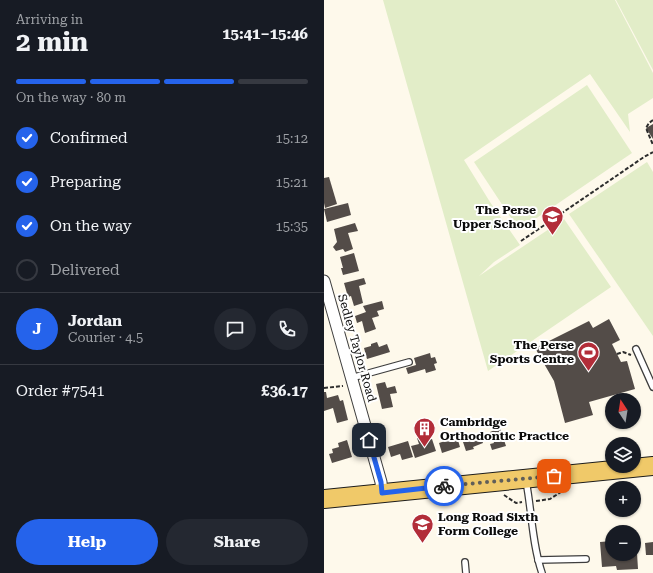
<!DOCTYPE html>
<html lang="en">
<head>
<meta charset="utf-8">
<style>
	body { margin:0; font-family:"Roboto Serif",serif; background:#242831; color:#f1f3f6; height:100vh; display:flex; flex-direction:column; font-size:15px; white-space:nowrap }
	* { box-sizing:border-box; margin:0 }
	p { font-size:13px; color:#9ea1a6 }
	.icon { flex:none; width:22px; height:22px; fill:none; stroke:currentColor; stroke-width:2; stroke-linecap:round; stroke-linejoin:round }
	.map { position:relative; flex:1; overflow:hidden }
	.drawer { display:flex; flex-direction:column; background:#171b24; width:324px }
	.drawer>* { flex:none }
	.needle { width:26px; rotate:348deg }
	.buttons { position:absolute; left:281px; top:393px; display:grid; gap:8px }
	.buttons a { display:grid; place-items:center; width:36px; height:36px; border-radius:50%; background:#171b24; box-shadow:0 1px 3px #0004; font-size:20px }
	.pin { position:absolute; display:grid; place-items:center; width:34px; height:34px; color:#fff; margin:-17px; border-radius:8px; box-shadow:0 2px 6px #0006 }
	.courier { position:absolute; display:grid; place-items:center; width:40px; height:40px; margin:-20px; border:3px solid #2563eb; border-radius:50%; background:#fff; color:#222; box-shadow:0 1px 5px #0007 }
	.headline em { font-style:normal; font-weight:700 }
	.headline div { display:flex; flex-direction:column-reverse }
	.headline { display:flex; align-items:center; justify-content:space-between; height:68px; padding:0 16px }
	h1 { font-size:26px; font-weight:700; line-height:30px }
	.bar { display:grid; grid-template-columns:repeat(4,1fr); gap:6px 4px; align-content:center; height:48px; padding:0 16px }
	.bar i { height:5px; border-radius:3px; background:#363941 }
	.bar .active { background:#2563eb }
	.bar p { grid-column:span 4 }
	.line { display:flex; align-items:center; gap:10px; padding:0 16px; border-top:1px solid #363941 }
	.line div { flex:1 }
	.round { display:grid; place-items:center; flex:none; width:42px; height:42px; border-radius:21px; background:#242831 }
	ol { padding:0 16px; list-style:none }
	li { display:flex; align-items:center; gap:12px; height:44px }
	li p { margin-inline-start:auto }
	li .icon { padding:4px; border-radius:50%; background:#2563eb; color:#fff; stroke-width:4 }
	li:last-child { color:#9ea1a6 }
	li i { width:22px; height:22px; border:2px solid #363941; border-radius:50% }
	.button { display:flex; gap:8px; margin-top:auto; padding:8px 16px }
	.button a { flex:1; height:46px; border-radius:24px; background:#2563eb; color:#fff; font-size:16px; font-weight:700; line-height:46px; text-align:center }
	.button a+a { background:#242831; color:#f1f3f6 }
	main { display:flex; flex:1; min-height:0 }
	.map>svg:first-child { display:block }
	.pitch { fill:#e2edc8 }
	.building { fill:#534c48 }
	.lines { fill:none; stroke-linecap:round; stroke-linejoin:round }
	.lane-casing { stroke:#3e3e3e; stroke-width:8 }
	.street-casing { stroke:#3e3e3e; stroke-width:13 }
	.primary-casing { stroke:#1c1c1c; stroke-width:20 }
	.path { stroke:#2d2d2d; stroke-width:2; stroke-dasharray:4 2; stroke-linecap:butt }
	.lane { stroke:#fff; stroke-width:5.5 }
	.street { stroke:#fff; stroke-width:11 }
	.primary { stroke:#f0c969; stroke-width:18 }
	.done { stroke:#605e59; stroke-width:4; stroke-dasharray:0 7.2 }
	.route { stroke:#2563eb; stroke-width:5 }
	.labels { text-anchor:middle; dominant-baseline:central; stroke-width:4; stroke-linejoin:round; paint-order:stroke }
	.poi-label { font-size:12px; font-weight:bold; fill:#0b0b0b; stroke:#fff; text-anchor:end }
	.street-label { font-size:12px; fill:#0b0b0b; stroke:#fff }
</style>
</head>
<body>
<main>
<section class="drawer">
<div class="headline"><div><h1>2 min</h1><p>Arriving in</p></div><em>15:41–15:46</em></div>
<div class="bar"><i class="active"></i><i class="active"></i><i class="active"></i><i></i><p>On the way · 80 m</p></div>
<ol>
<li><svg class="icon" aria-label="check" viewBox="0 0 24 24"><path d="M5 12l5 5 9-10"/></svg>Confirmed<p>15:12</p></li>
<li><svg class="icon" aria-label="check" viewBox="0 0 24 24"><path d="M5 12l5 5 9-10"/></svg>Preparing<p>15:21</p></li>
<li><svg class="icon" aria-label="check" viewBox="0 0 24 24"><path d="M5 12l5 5 9-10"/></svg>On the way<p>15:35</p></li>
<li><i></i>Delivered</li>
</ol>
<div class="line" style="height:72px"><b class="round" style="background:#2563eb;color:#fff">J</b><div><b>Jordan</b><p>Courier · 4.5</p></div><a class="round"><svg class="icon" aria-label="chat" viewBox="0 0 24 24"><path d="M4 5h16v11H9l-5 4z"/></svg></a><a class="round"><svg class="icon" aria-label="phone" viewBox="0 0 24 24"><path d="M5 4h4l2 5-3 2q2 4 5 5l2-3 5 2v4C11 20 4 13 5 4z"/></svg></a></div>
<div class="line" style="height:52px"><div>Order #7541</div><b>£36.17</b></div>
<div class="button"><a>Help</a><a>Share</a></div>
</section>
<div class="map">
<svg width="329" height="573" viewBox="0 0 329 573">
	<rect width="100%" height="100%" fill="#fef9eb"/>
	<g class="pitch">
		<path d="M59 0H291L329 73V98L304 114 306 132 266 74 140 160 166 202 196 245 170 262 155 276 240 219 287 287 164 371Z"/>
		<path d="M292 0H329V70Z"/>
		<path d="M263 85 308 153 195 230 150 162Z"/>
		<path d="M323 162 329 172V336L245 214Z"/>
	</g>
	<g class="building">
		<path d="M329 124V139L322 128Z"/>
		<path d="M5 177 13 204 1 208 0 203V178Z"/>
		<path d="M24 203 27 215 3 222 0 209Z"/>
		<path d="M31 223 34 231 24 233 29 249 21 252 19 249 12 251 9 247 13 242 10 229Z"/>
		<path d="M30 253 35 271 19 275 17 268H19L16 257Z"/>
		<path d="M40 278 42 284 35 286 39 303 30 306 27 296 24 297 20 283Z"/>
		<path d="M58 301 60 309 53 311 55 316 48 318 52 329 41 333 38 321 33 323 31 316 42 312 39 306Z"/>
		<path d="M285 319 296 340 288 344 297 362 303 361 311 389 265 402 269 415 241 423 230 381 211 348 265 321 269 328Z"/>
		<path d="M53 342 55 347 63 344 66 352 43 359 40 348 47 346V344Z"/>
		<path d="M106 353 107 358 111 357 113 363 110 364 112 370 102 373 101 369 84 374 82 368 92 365 90 358Z"/>
		<path d="M61 382 63 388 71 386 73 393 66 394 69 407 58 409 52 384Z"/>
		<path d="M0 392H2L3 398 14 395 16 401 19 400 24 420 13 423 9 408 0 411Z"/>
		<path d="M176 428 182 446 168 450 166 444 170 443 166 432Z"/>
		<path d="M156 433 159 443 149 447 150 449 142 451 137 436 145 434 146 437Z"/>
		<path d="M102 435 104 440 108 439 112 451 91 458 87 446 95 444 93 438Z"/>
		<path d="M133 437 136 447 118 453 115 443Z"/>
		<path d="M23 440 28 457 8 463 5 454 9 453 8 449 15 447 14 443Z"/>
		<path d="M84 441 89 457 78 460 76 454 67 457 64 447Z"/>
		<path d="M310 537H312L314 569 293 570 292 566 278 567 276 542 288 541V554H310Z"/>
		<path d="M329 542V555H322L321 543Z"/>
	</g>
	<g class="lines">
		<defs>
			<g id="lane">
				<path d="M312 349 329 387"/>
				<path d="M27 378 85 362"/>
				<path d="M202 481C208 512 208 544 218 573"/>
				<path d="M214 560 262 559"/>
				<path d="M141 562 142 573"/>
			</g>
			<path id="street" d="M0 281 57 482 58 493"/>
			<path id="primary" d="M0 499 329 466"/>
		</defs>
		<use href="#lane" class="lane-casing"/>
		<use href="#street" class="street-casing"/>
		<use href="#primary" class="primary-casing"/>
		<g class="path">
			<path d="M329 120 325 123 322 128 329 145"/>
			<path d="M197 241 320 157 329 152"/>
			<path d="M293 354 299 352 307 355"/>
			<path d="M0 388 19 386"/>
			<path d="M180 495 192 503 198 502"/>
			<path d="M212 501 226 499 240 490"/>
		</g>
		<use href="#lane" class="lane"/>
		<use href="#street" class="street"/>
		<use href="#primary" class="primary"/>
	</g>
	<g class="lines">
		<path class="done" d="M120 486 230 476"/>
		<path class="route" d="M45 440 57 482 58 493 120 486"/>
	</g>
	<defs>
		<symbol id="school-pin" viewBox="-11 -11 22 30"><path d="M0 17L-7.5 6A9.5 9.5 0 1 1 7.5 6Z" fill="#b22d39" stroke="#fff"/><path d="M0-5L7-2L0 1L-7-2ZM-4 1L0 2.5L4 1V4Q0 6-4 4Z" fill="#fff"/></symbol>
		<symbol id="stadium-pin" viewBox="-11 -11 22 30"><path d="M0 17L-7.5 6A9.5 9.5 0 1 1 7.5 6Z" fill="#b22d39" stroke="#fff"/><path d="M0-5a6.5 5 0 1 0 0 10a6.5 5 0 1 0 0-10ZM-3.5-1.8h7v3.6h-7Z" fill="#fff"/></symbol>
		<symbol id="building-pin" viewBox="-11 -11 22 30"><path d="M0 17L-7.5 6A9.5 9.5 0 1 1 7.5 6Z" fill="#b22d39" stroke="#fff"/><path d="M-4-6H4V6H1V3H-1V6H-4ZM-2.5-4.3h1.7v1.8h-1.7ZM.8-4.3h1.7v1.8H.8ZM-2.5-1h1.7V.8h-1.7ZM.8-1h1.7V.8H.8Z" fill="#fff"/></symbol>
		<symbol id="university-pin" viewBox="-11 -11 22 30"><path d="M0 17L-7.5 6A9.5 9.5 0 1 1 7.5 6Z" fill="#b22d39" stroke="#fff"/><path d="M0-5L7-2L0 1L-7-2ZM-4 1L0 2.5L4 1V4Q0 6-4 4Z" fill="#fff"/></symbol>
	</defs>
	<g fill-rule="evenodd">
		<use href="#school-pin" x="216" y="204" width="25" height="34"/>
		<use href="#stadium-pin" x="252" y="340" width="25" height="34"/>
		<use href="#building-pin" x="88" y="416" width="25" height="34"/>
		<use href="#university-pin" x="86" y="512" width="25" height="34"/>
	</g>
	<g class="labels">
		<g class="poi-label">
			<text x="212" y="210">The Perse<tspan x="212" dy="14">Upper School</tspan></text>
			<text x="250" y="345">The Perse<tspan x="250" dy="14">Sports Centre</tspan></text>
			<text x="116" y="422" text-anchor="start">Cambridge<tspan x="116" dy="14">Orthodontic Practice</tspan></text>
			<text x="114" y="517" text-anchor="start">Long Road Sixth<tspan x="114" dy="14">Form College</tspan></text>
		</g>
		<g class="street-label">
			<text transform="translate(33 348) rotate(74)">Sedley Taylor Road</text>
		</g>
	</g>
</svg>
<div class="buttons">
<a><svg class="needle" viewBox="-14 -14 28 28"><path d="M0-13l5 13h-10z" fill="#e53935"/><path d="M0 13l5-13h-10z" fill="#9ea1a6"/></svg></a>
<a><svg class="icon" aria-label="layers" viewBox="0 0 24 24"><path d="M12 4l9 5-9 5-9-5zM3 14l9 5 9-5"/></svg></a>
<a>+</a>
<a>−</a>
</div>
<div class="pin" style="left:230px;top:476px;background:#ea580c"><svg class="icon" aria-label="bag" viewBox="0 0 24 24"><path d="M5 8h14l-1 12H6zM9 8a3 3 0 0 1 6 0"/></svg></div>
<div class="pin" style="left:45px;top:440px;background:#1f2937"><svg class="icon" aria-label="home" viewBox="0 0 24 24"><path d="M3 11l9-7 9 7M6 9v11h12V9"/></svg></div>
<div class="courier" style="left:120px;top:486px"><svg class="icon" aria-label="bike" viewBox="0 0 24 24"><circle cx="6" cy="16" r="4"/><circle cx="18" cy="16" r="4"/><path d="M6 16l4-8h5l3 8M10 8l3 8H6M13 5h3"/></svg></div>
</div>
</main>
</body>
</html>
